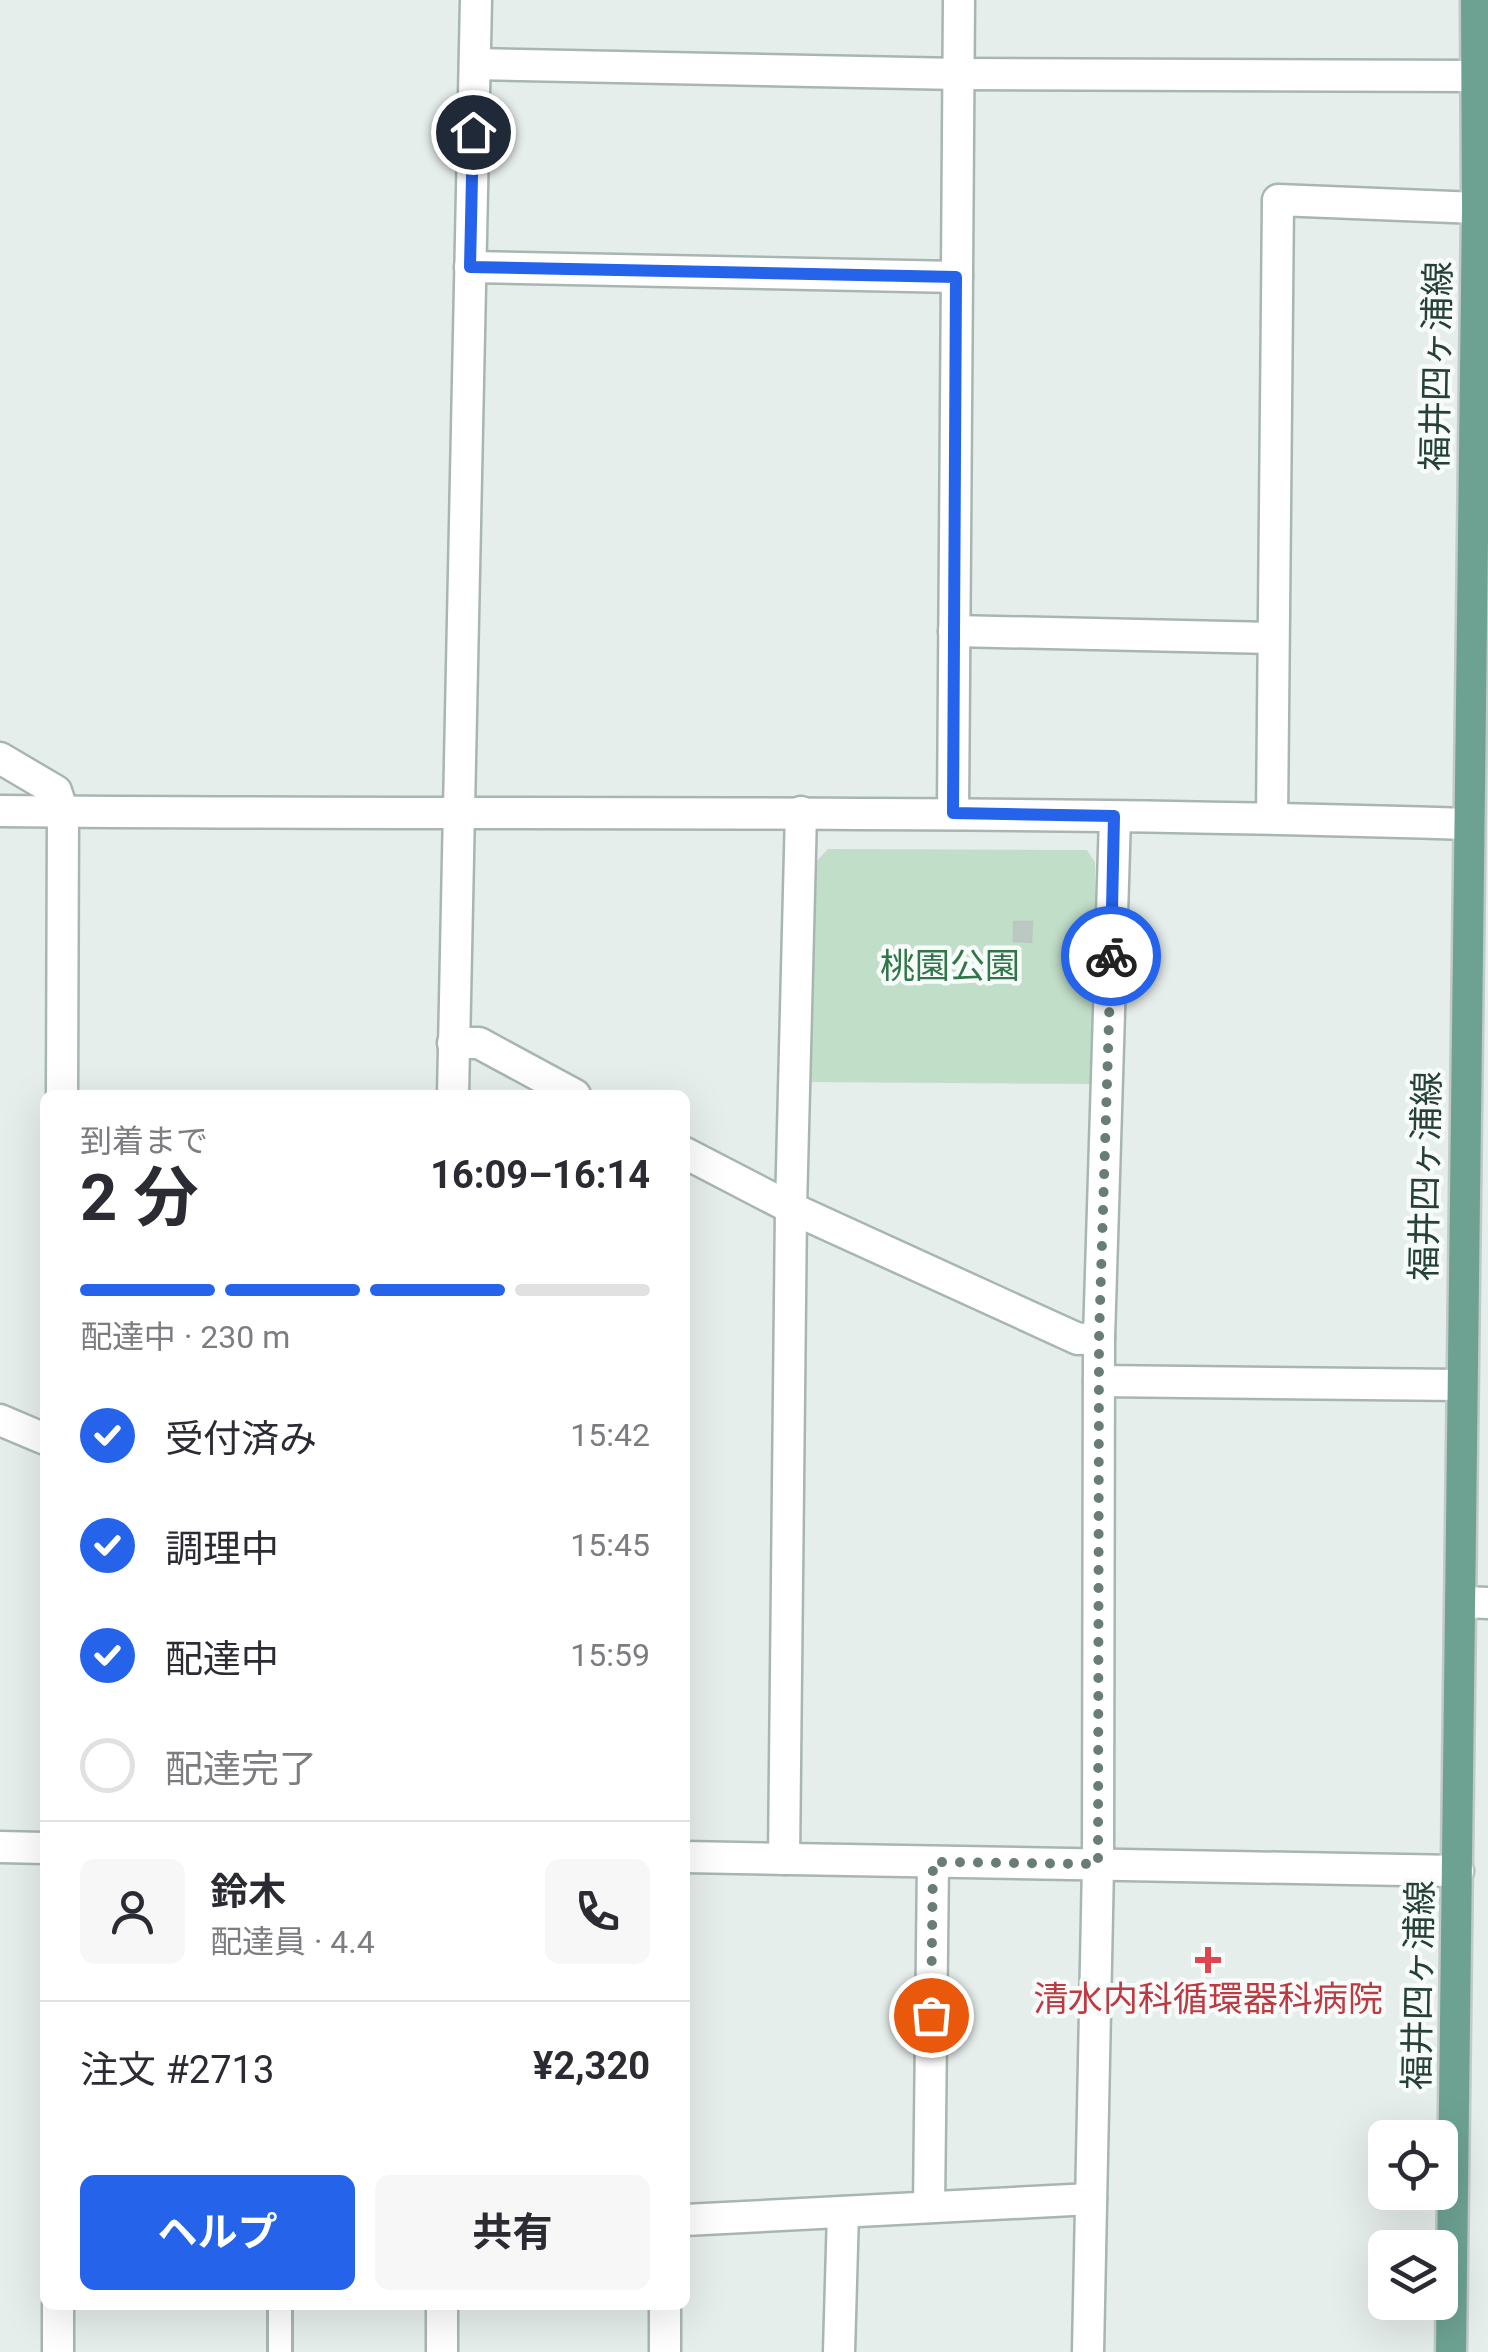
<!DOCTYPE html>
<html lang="ja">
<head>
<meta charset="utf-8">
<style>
	body { margin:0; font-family:Roboto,"Noto Sans JP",sans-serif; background:#f7f7f7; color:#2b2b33; height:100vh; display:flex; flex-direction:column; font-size:38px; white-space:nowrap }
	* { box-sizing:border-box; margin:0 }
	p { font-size:32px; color:#7c7c81 }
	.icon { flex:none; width:55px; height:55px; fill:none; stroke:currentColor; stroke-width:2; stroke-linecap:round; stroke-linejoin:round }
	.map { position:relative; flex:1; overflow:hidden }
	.side { position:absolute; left:40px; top:1090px; width:650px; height:1220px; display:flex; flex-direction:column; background:#fff; border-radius:15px; box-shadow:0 10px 40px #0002 }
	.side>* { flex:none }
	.buttons { position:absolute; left:1368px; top:2120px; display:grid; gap:20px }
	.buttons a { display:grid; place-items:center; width:90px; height:90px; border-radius:15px; background:#fff; box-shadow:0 10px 40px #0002; font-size:50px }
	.pin { position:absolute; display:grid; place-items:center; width:85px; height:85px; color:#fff; margin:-42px; border:5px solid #fff; border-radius:50%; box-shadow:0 2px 10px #0007 }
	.courier { position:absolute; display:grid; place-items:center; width:100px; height:100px; margin:-50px; border:8px solid #2563eb; border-radius:50%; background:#fff; color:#222; box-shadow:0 2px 12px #0007 }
	.summary em { font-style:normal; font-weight:700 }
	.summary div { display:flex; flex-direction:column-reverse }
	.summary { display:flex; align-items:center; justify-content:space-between; height:170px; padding:0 40px }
	h1 { font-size:65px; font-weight:700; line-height:75px }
	.bar { display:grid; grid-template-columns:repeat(4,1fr); gap:15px 10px; align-content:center; height:120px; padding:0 40px }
	.bar i { height:12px; border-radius:8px; background:#e1e1e2 }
	.bar .active { background:#2563eb }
	.bar p { grid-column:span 4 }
	.line { display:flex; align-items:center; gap:25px; padding:0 40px; border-top:2px solid #e1e1e2 }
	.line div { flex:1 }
	.round { display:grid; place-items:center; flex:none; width:105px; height:105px; border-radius:15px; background:#f7f7f7 }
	ol { padding:0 40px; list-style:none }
	li { display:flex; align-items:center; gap:30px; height:110px }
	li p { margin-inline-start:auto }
	li .icon { padding:10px; border-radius:50%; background:#2563eb; color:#fff; stroke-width:4 }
	li:last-child { color:#7c7c81 }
	li i { width:55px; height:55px; border:5px solid #e1e1e2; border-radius:50% }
	.action { display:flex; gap:20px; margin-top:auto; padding:20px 40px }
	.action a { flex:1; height:115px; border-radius:15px; background:#2563eb; color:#fff; font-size:40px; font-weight:700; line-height:115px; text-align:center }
	.action a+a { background:#f7f7f7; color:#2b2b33 }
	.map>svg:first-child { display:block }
	.green { fill:#c1dec8 }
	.building { fill:#bcc9c3; stroke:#b9c8c1; stroke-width:2.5 }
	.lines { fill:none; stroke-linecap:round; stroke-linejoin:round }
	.service-casing { stroke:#a8b6b2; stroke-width:28 }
	.minor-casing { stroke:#a8b6b2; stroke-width:35 }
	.tertiary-casing { stroke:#a8b6b2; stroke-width:35 }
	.primary-casing { stroke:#c2cac7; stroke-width:35 }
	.service { stroke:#fff; stroke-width:22 }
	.minor { stroke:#fff; stroke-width:30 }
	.tertiary { stroke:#fff; stroke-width:30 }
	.primary { stroke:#6da293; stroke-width:30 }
	.done { stroke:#697d77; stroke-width:10; stroke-dasharray:0 18 }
	.route { stroke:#2563eb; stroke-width:12 }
	.health-dot { fill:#e0444e; stroke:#f7fbf9; stroke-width:4 }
	.labels { text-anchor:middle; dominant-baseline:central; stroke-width:9; stroke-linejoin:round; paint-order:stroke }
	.street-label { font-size:35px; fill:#254038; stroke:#f7fbf9 }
	.park-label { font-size:35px; fill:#31764a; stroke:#f7fbf9 }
	.health-label { font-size:35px; fill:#be3a42; stroke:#f7fbf9 }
</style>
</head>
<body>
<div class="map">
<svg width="1488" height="2352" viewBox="0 0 1488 2352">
	<rect width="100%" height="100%" fill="#e6eeeb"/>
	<path class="green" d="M828 849 1087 850 1095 862 1096 1084 805 1082 811 867Z"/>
	<path class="building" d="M1014 922H1032L1031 942 1014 941Z"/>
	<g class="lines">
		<defs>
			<path id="service" d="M280 2305V2352"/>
			<g id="minor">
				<path d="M475 64 959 74 1476 76"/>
				<path d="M470 267 957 277"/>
				<path d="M954 631 1273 638"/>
				<path d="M0 758 56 791 63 812 62 1095"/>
				<path d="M953 813 959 0"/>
				<path d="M1272 818 1278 200 1477 208"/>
				<path d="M453 1043H479L575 1095"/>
				<path d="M685 1153 791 1208 1078 1339 1099 1338"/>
				<path d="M1099 1381 1461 1385"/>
				<path d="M0 1420 45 1439"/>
				<path d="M1462 1602 1488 1603"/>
				<path d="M0 1847 45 1848"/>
				<path d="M685 1857 1458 1871"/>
				<path d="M784 1859 791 1208 801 812"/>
				<path d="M929 2207 933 1862"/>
				<path d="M685 2220 1091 2199"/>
				<path d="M665 2305V2352"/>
				<path d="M58 2352V2305"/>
				<path d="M839 2352 843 2212"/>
				<path d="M1088 2352 1098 1865 1099 1338 1115 817"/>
			</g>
			<g id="tertiary">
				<path d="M0 811C489 816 979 808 1468 824"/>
				<path d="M453 1095 476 0"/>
				<path d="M442 2352V2305"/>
			</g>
			<path id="primary" d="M1451 2352 1477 208 1476 0"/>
		</defs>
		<use href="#service" class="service-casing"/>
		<use href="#minor" class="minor-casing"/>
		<use href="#tertiary" class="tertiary-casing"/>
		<use href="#primary" class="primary-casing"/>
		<use href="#service" class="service"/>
		<use href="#minor" class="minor"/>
		<use href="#tertiary" class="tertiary"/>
		<use href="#primary" class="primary"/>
	</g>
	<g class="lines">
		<path class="done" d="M931 2015 933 1862 1098 1864 1099 1338 1111 956"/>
		<path class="route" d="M473 132 470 267 956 277 953 813 1114 816 1111 956"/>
	</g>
	<path class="health-dot" d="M1203 1945h10v10h10v10h-10v10h-10v-10h-10v-10h10z"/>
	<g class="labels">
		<g class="street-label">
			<text transform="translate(1437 366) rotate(-89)">福井四ヶ浦線</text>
			<text transform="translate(1426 1176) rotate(-89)">福井四ヶ浦線</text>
			<text transform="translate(1419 1985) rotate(-89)">福井四ヶ浦線</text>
		</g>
		<g class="park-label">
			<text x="950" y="966">桃園公園</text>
		</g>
		<g class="health-label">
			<text x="1208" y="1999">清水内科循環器科病院</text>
		</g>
	</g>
</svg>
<div class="buttons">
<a><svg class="icon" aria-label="locate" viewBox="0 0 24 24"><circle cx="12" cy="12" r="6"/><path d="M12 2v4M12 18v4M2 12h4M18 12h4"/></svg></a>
<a><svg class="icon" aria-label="layers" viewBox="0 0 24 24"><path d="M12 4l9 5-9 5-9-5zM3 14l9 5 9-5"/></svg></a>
</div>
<div class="pin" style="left:931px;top:2015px;background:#ea580c"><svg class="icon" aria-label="bag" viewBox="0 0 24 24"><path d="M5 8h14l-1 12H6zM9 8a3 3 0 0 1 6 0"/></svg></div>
<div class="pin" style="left:473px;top:132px;background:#1f2937"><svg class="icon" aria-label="home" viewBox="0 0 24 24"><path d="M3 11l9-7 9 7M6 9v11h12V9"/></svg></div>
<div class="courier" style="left:1111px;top:956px"><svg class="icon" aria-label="bike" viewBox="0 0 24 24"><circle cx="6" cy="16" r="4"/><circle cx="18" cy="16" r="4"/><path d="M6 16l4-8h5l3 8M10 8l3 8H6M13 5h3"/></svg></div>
<section class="side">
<div class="summary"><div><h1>2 分</h1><p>到着まで</p></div><em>16:09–16:14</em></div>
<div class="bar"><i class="active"></i><i class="active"></i><i class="active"></i><i></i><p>配達中 · 230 m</p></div>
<ol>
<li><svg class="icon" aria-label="check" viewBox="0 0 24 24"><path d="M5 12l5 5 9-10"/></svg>受付済み<p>15:42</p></li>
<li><svg class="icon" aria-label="check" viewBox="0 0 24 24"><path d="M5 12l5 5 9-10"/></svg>調理中<p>15:45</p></li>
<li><svg class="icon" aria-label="check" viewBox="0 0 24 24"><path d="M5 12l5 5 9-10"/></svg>配達中<p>15:59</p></li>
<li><i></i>配達完了</li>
</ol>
<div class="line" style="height:180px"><a class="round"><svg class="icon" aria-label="person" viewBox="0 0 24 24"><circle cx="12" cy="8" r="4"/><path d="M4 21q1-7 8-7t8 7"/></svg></a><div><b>鈴木</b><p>配達員 · 4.4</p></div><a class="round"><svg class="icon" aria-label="phone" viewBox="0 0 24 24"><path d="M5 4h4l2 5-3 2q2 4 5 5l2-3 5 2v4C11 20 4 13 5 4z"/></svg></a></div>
<div class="line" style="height:130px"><div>注文 #2713</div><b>¥2,320</b></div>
<div class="action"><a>ヘルプ</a><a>共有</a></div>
</section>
</div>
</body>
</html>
